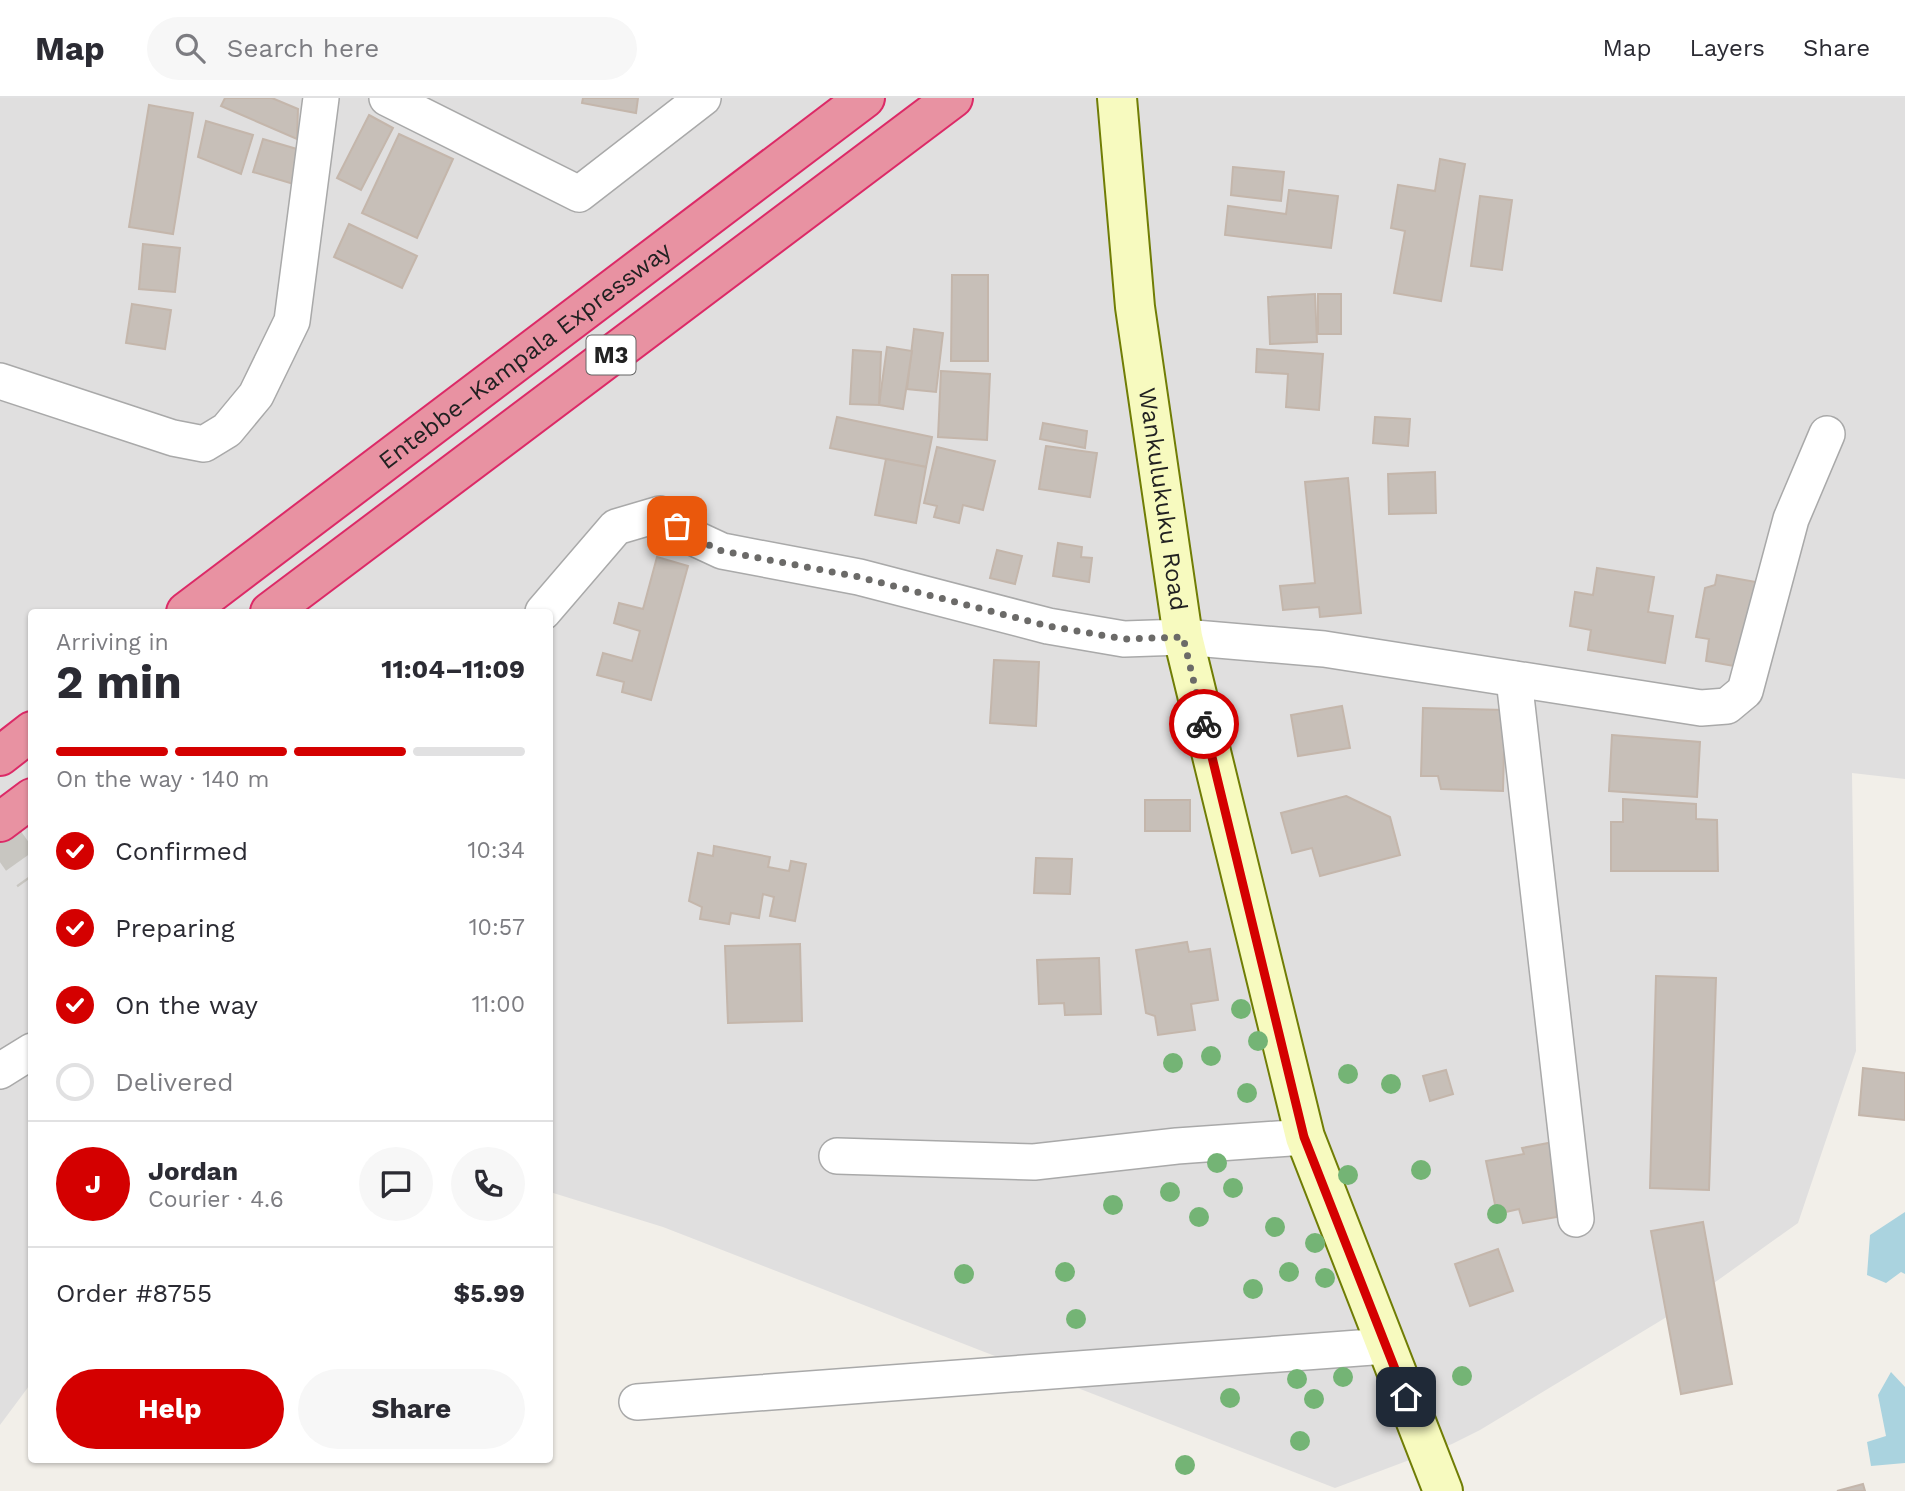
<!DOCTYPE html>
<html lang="en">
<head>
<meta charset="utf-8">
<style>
	body { margin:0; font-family:"Work Sans",sans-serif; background:#f7f7f7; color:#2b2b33; height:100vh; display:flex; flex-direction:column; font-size:26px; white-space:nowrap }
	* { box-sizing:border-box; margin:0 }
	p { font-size:23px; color:#7c7c81 }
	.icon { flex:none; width:38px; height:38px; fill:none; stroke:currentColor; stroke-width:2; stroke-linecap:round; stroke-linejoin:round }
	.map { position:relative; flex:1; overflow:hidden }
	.details { position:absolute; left:28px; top:511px; width:525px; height:854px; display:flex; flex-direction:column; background:#fff; border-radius:7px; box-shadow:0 2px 5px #0004 }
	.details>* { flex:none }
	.pin { position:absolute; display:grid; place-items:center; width:60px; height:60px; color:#fff; margin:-30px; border-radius:14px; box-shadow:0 4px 10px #0006 }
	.courier { position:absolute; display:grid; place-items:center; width:70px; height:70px; margin:-35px; border:5px solid #d40000; border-radius:50%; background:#fff; color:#222; box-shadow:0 2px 9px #0007 }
	.overview em { font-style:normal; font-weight:700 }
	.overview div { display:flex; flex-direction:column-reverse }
	.overview { display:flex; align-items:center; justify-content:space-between; height:119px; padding:0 28px }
	h1 { font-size:46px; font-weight:700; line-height:52px }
	.bar { display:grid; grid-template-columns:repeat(4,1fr); gap:10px 7px; align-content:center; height:84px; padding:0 28px }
	.bar i { height:9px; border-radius:5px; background:#e1e1e2 }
	.bar .selected { background:#d40000 }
	.bar p { grid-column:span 4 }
	.line { display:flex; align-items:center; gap:18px; padding:0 28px; border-top:2px solid #e1e1e2 }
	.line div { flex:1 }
	.round { display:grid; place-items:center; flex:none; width:74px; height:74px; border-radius:37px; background:#f7f7f7 }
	ol { padding:0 28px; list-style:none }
	li { display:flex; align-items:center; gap:21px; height:77px }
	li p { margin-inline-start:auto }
	li .icon { padding:7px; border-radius:50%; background:#d40000; color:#fff; stroke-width:4 }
	li:last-child { color:#7c7c81 }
	li i { width:38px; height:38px; border:4px solid #e1e1e2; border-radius:50% }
	.cta { display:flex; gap:14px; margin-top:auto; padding:14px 28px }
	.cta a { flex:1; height:80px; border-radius:42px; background:#d40000; color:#fff; font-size:28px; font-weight:700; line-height:80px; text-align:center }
	.cta a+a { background:#f7f7f7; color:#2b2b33 }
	header { display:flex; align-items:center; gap:42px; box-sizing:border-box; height:98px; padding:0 35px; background:#fff; border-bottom:2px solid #e1e1e2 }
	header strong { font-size:33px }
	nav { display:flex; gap:38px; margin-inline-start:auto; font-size:24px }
	.search { width:490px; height:63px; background:#f7f7f7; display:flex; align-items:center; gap:18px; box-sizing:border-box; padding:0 24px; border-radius:38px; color:#7c7c81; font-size:26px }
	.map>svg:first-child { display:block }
	.residential { fill:#e0dfdf }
	.water { fill:#aad3df }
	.building { fill:#c7bfb8; stroke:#c4b6ab; stroke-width:2 }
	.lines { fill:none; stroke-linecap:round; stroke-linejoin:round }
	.minor-tunnel { stroke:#c8c6c1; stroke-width:35; stroke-dasharray:35 18; stroke-linecap:butt }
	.minor-casing { stroke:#a9a9a9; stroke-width:38 }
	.secondary-casing { stroke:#707d05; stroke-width:42 }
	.motorway-casing { stroke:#dc2a67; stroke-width:42 }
	.minor { stroke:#fff; stroke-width:35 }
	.secondary { stroke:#f7fabf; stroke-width:38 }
	.motorway { stroke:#e892a2; stroke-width:38 }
	.tree { fill:#74b475 }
	.done { stroke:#6b6a68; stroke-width:7; stroke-dasharray:0 12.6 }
	.route { stroke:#d40000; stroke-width:9 }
	.labels { text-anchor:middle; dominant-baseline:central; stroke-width:7; stroke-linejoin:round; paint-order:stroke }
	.shield { fill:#fff; stroke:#646464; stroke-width:2 }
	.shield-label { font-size:23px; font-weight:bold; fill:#222 }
	.street-label { font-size:24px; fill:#222; stroke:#fff }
</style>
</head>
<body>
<header>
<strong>Map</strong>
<div class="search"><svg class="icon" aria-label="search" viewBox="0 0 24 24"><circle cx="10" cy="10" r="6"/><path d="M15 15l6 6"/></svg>Search here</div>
<nav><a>Map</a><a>Layers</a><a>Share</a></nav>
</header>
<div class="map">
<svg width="1905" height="1393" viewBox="0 0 1905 1393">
	<rect width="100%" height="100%" fill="#f2efe9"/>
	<path class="residential" d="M0 0H1905V681L1852 675 1856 953 1798 1125 1665 1220 1480 1332 1452 1346 1335 1390 663 1129 550 1094V514H32V1284L0 1327Z"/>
	<g class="water">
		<path d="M1905 1114V1176L1901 1174 1886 1185 1867 1177 1870 1137Z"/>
		<path d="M1891 1274 1905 1289V1365L1871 1368 1867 1344 1886 1338 1878 1297Z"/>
	</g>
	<g class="building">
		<path d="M225 0H272L298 11 297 41 221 8Z"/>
		<path d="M583 0H638L636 15 582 5Z"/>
		<path d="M149 7 193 15 173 136 129 129Z"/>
		<path d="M369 17 393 30 361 92 337 80Z"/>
		<path d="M206 23 253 37 241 76 198 59Z"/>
		<path d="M399 36 453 61 417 140 362 115Z"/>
		<path d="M263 41 307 54 297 87 253 74Z"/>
		<path d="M1440 61 1465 66 1441 203 1394 195 1405 133 1391 130 1398 87 1435 93Z"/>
		<path d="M1233 69 1284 74 1281 103 1231 97Z"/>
		<path d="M1289 92 1338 98 1331 150 1225 137 1228 108 1286 116Z"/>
		<path d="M1480 98 1512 102 1502 172 1471 168Z"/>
		<path d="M349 126 417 158 402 190 334 159Z"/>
		<path d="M143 146 180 150 175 194 139 191Z"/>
		<path d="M952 177H988V263H951Z"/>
		<path d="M1315 196 1317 244 1270 246 1268 199Z"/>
		<rect x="1318" y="196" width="23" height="40"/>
		<path d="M132 206 171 212 165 251 126 245Z"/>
		<path d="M914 231 943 235 936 294 907 291Z"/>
		<path d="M887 249 912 253 903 311 879 307Z"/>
		<path d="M1257 251 1323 256 1319 312 1286 309 1288 276 1256 274Z"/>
		<path d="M853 252 881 254 879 307 850 306Z"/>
		<path d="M941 273 990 276 987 342 938 339Z"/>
		<path d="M837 319 932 339 926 369 830 350Z"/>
		<path d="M1375 319 1410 321 1408 348 1373 345Z"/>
		<path d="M1043 325 1087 333 1085 350 1040 341Z"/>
		<path d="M1046 348 1097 355 1090 399 1039 391Z"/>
		<path d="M937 349 995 363 983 412 963 407 959 425 934 419 937 408 924 405Z"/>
		<path d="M886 361 926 369 916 425 875 417Z"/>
		<path d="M1435 374 1436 415 1389 416 1388 376Z"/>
		<path d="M1348 380 1361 515 1320 519 1319 509 1283 512 1280 488 1315 485 1305 384Z"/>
		<path d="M1058 445 1082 449 1081 459 1092 460 1089 484 1053 478Z"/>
		<path d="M997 452 1022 458 1015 486 990 480Z"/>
		<path d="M657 459 688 468 651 602 622 594 624 584 597 577 603 555 632 563 640 533 614 525 619 505 643 511Z"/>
		<path d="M1597 470 1654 479 1648 514 1673 518 1665 565 1588 552 1591 532 1570 528 1575 494 1593 497Z"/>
		<path d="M1717 477 1767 486 1751 571 1706 563 1709 541 1696 539 1705 490 1715 487Z"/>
		<path d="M994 562 1039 564 1036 628 990 625Z"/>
		<path d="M1342 608 1350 650 1298 658 1291 617Z"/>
		<path d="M1423 610 1505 612 1503 693 1441 691 1438 678H1421Z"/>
		<path d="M1612 637 1700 644 1697 699 1609 693Z"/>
		<path d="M1346 698 1390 719 1400 757 1320 778 1312 750 1292 755 1281 715Z"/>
		<path d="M1623 701 1696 706V721L1717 722 1718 773H1611V724H1623Z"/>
		<rect x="1145" y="702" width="45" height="31"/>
		<path d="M714 748 770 759 768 769 789 773 791 763 806 766 795 823 770 818 774 799 763 796 759 820 731 815 729 826 700 821 702 809 689 803 698 755 713 758Z"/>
		<path d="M1036 760 1072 761 1070 796 1034 795Z"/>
		<path d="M1187 844 1189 854 1210 851 1218 902 1191 906 1195 932 1158 937 1155 918 1146 915 1136 852Z"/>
		<path d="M800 846 802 923 728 925 725 848Z"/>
		<path d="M1099 860 1101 916 1065 917 1064 905 1039 906 1037 862Z"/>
		<path d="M1656 878 1716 880 1709 1092 1650 1090Z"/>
		<path d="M1863 970 1905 975V1022L1859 1017Z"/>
		<path d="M1446 972 1453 996 1430 1003 1423 978Z"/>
		<path d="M1559 1043 1570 1101 1555 1103 1557 1119 1523 1125 1519 1111 1497 1116 1486 1063 1524 1056 1522 1050Z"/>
		<path d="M1703 1124 1732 1286 1681 1296 1651 1133Z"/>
		<path d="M1498 1151 1513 1193 1470 1208 1455 1166Z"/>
		<path d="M1863 1386 1865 1393H1837Z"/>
	</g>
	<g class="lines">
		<path class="minor-tunnel" d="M0 734 32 779"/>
		<defs>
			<g id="minor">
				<path d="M387 0 579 96 703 0"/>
				<path d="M0 283 173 340 204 346 227 332 256 297 292 223 321 0"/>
				<path d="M543 514 616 429 660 416 694 440 722 453 859 479 1048 528 1124 541 1183 539 1324 551 1701 610 1727 608 1745 593 1791 421 1827 336"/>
				<path d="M1514 581 1576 1121"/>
				<path d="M0 973 32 953"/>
				<path d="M837 1058 1034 1064 1177 1048 1305 1039"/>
				<path d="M637 1304 1386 1248"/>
			</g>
			<g id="secondary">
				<path id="s1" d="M1117 0 1135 209 1183 539 1305 1039 1443 1393"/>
			</g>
			<g id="motorway">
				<path id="s2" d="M186 514 865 0"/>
				<path d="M270 514 953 0"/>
				<path d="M0 658 32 633"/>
				<path d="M0 724 32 700"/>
			</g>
		</defs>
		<use href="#minor" class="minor-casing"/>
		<use href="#secondary" class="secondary-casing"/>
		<use href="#motorway" class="motorway-casing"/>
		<use href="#minor" class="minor"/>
		<use href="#secondary" class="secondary"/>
		<use href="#motorway" class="motorway"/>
	</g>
	<g class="tree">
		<circle cx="1241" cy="911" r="10"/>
		<circle cx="1258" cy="943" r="10"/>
		<circle cx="1211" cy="958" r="10"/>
		<circle cx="1173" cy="965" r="10"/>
		<circle cx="1348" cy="976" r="10"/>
		<circle cx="1391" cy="986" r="10"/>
		<circle cx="1247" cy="995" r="10"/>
		<circle cx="1217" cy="1065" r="10"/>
		<circle cx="1421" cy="1072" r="10"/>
		<circle cx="1348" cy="1077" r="10"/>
		<circle cx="1233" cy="1090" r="10"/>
		<circle cx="1170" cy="1094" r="10"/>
		<circle cx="1113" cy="1107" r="10"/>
		<circle cx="1497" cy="1116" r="10"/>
		<circle cx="1199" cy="1119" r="10"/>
		<circle cx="1275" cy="1129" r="10"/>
		<circle cx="1315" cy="1145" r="10"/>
		<circle cx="1065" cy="1174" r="10"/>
		<circle cx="1289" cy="1174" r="10"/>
		<circle cx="964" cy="1176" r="10"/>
		<circle cx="1325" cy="1180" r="10"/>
		<circle cx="1253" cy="1191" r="10"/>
		<circle cx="1076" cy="1221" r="10"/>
		<circle cx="1462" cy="1278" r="10"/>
		<circle cx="1343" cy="1279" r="10"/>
		<circle cx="1297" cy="1281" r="10"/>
		<circle cx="1230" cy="1300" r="10"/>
		<circle cx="1314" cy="1301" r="10"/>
		<circle cx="1300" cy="1343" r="10"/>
		<circle cx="1185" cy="1367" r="10"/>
	</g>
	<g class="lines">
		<path class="done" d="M677 428 694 440 722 453 859 479 1048 528 1124 541 1183 539 1204 626"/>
		<path class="route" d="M1204 626 1304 1039 1406 1299"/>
	</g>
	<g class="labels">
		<rect class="shield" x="586.5" y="237.5" width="49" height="39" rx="5"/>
		<g class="shield-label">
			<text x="611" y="257">M3</text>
		</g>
		<g class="street-label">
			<text stroke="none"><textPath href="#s2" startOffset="425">Entebbe–Kampala Expressway</textPath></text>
			<text stroke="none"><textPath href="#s1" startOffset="404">Wankulukuku Road</textPath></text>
		</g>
	</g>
</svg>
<div class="pin" style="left:677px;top:428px;background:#ea580c"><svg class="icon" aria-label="bag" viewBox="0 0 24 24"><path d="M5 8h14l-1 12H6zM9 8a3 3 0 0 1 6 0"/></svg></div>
<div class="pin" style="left:1406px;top:1299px;background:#1f2937"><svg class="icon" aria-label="home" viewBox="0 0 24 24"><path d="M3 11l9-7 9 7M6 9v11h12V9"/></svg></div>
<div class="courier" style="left:1204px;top:626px"><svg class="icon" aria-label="bike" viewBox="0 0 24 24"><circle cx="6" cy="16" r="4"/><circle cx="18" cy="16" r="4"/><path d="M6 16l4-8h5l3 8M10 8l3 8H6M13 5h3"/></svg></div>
<section class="details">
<div class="overview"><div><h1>2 min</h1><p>Arriving in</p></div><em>11:04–11:09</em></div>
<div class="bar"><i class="selected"></i><i class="selected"></i><i class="selected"></i><i></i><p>On the way · 140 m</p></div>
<ol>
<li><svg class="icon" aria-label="check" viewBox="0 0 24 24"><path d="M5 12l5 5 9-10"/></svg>Confirmed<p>10:34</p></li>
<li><svg class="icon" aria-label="check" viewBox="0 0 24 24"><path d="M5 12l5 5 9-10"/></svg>Preparing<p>10:57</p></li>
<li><svg class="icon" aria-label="check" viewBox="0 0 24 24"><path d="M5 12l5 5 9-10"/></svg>On the way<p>11:00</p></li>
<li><i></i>Delivered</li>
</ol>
<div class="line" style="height:126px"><b class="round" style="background:#d40000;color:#fff">J</b><div><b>Jordan</b><p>Courier · 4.6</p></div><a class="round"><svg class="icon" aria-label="chat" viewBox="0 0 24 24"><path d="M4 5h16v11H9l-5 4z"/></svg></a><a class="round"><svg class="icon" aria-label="phone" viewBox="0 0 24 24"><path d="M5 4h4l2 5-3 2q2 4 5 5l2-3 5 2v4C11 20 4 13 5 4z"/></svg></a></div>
<div class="line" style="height:91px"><div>Order #8755</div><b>$5.99</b></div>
<div class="cta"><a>Help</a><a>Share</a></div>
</section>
</div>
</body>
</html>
